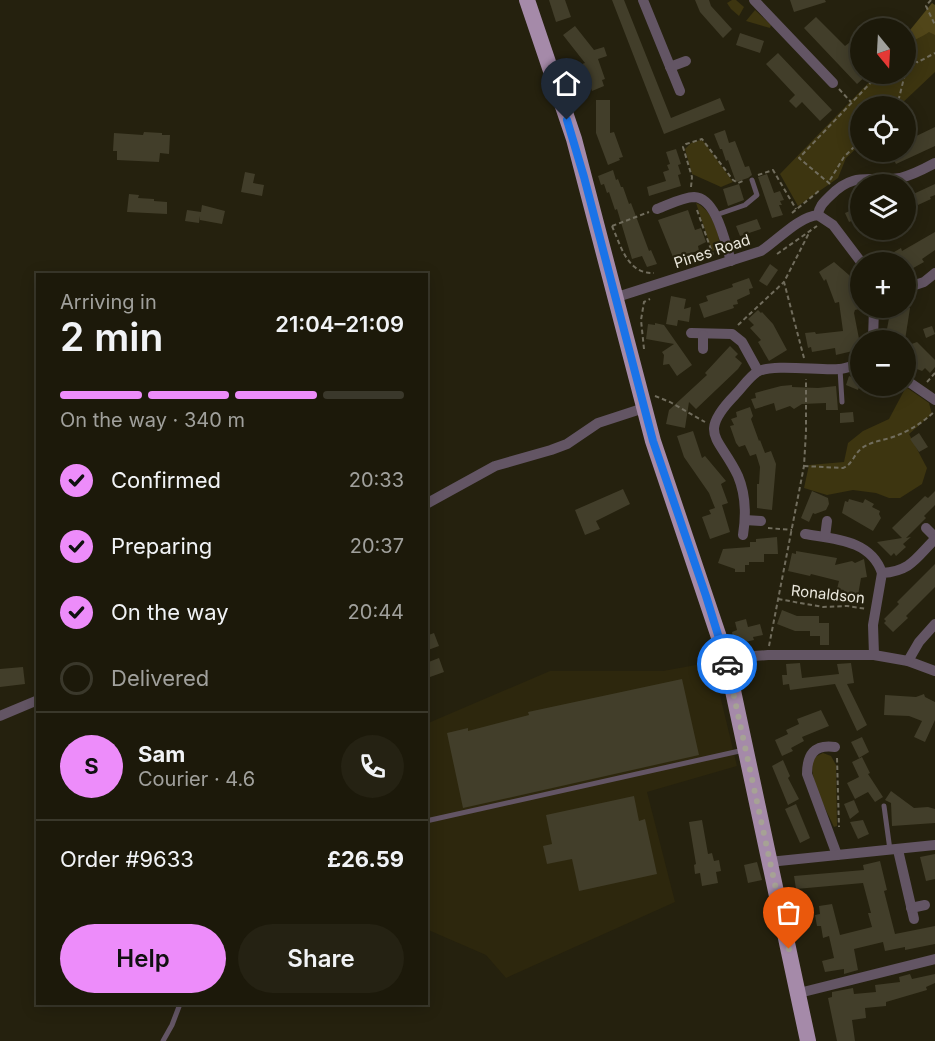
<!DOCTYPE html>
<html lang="en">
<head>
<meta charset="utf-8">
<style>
	body { margin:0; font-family:Inter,sans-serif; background:#252213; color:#f1f3f6; height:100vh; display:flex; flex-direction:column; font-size:22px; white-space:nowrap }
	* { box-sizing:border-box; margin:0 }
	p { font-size:20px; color:#a0a09c }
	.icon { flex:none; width:33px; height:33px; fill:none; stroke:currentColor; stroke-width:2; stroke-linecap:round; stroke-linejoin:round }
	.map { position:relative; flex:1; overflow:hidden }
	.drawer { position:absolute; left:36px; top:273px; width:392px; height:732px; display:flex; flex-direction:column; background:#1c190a; border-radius:0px; box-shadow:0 3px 15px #0003,0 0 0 2px #3a382b }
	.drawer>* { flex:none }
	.needle { width:39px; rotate:162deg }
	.buttons { position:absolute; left:850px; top:18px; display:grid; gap:12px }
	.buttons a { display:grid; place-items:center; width:66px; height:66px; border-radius:50%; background:#1c190a; box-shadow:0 3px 15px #0003,0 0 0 2px #3a382b; font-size:30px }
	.pin { position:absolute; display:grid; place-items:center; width:51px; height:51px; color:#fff; margin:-62px -26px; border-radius:50% 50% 50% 0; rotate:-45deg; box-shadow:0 0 6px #0007 }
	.pin .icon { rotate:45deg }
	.courier { position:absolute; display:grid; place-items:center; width:60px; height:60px; margin:-30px; border:4px solid #1a73e8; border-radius:50%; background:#fff; color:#222; box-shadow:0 2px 8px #0007 }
	.overview em { font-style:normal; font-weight:600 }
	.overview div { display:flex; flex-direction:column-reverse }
	.overview { display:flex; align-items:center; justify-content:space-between; height:102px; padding:0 24px }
	h1 { font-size:39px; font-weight:600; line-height:45px }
	.bar { display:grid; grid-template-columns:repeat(4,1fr); gap:9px 6px; align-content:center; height:72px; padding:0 24px }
	.bar i { height:8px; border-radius:4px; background:#3a382b }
	.bar .on { background:#ed8cfa }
	.bar p { grid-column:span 4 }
	.line { display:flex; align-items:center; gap:15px; padding:0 24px; border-top:2px solid #3a382b }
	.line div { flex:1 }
	.round { display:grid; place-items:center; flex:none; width:63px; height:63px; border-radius:32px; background:#252213 }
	ol { padding:0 24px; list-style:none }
	li { display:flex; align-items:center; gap:18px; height:66px }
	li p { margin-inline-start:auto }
	li .icon { padding:6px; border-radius:50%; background:#ed8cfa; color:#111; stroke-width:4 }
	li:last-child { color:#a0a09c }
	li i { width:33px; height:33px; border:3px solid #3a382b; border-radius:50% }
	.primary-button { display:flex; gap:12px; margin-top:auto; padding:12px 24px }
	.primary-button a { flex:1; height:69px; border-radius:36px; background:#ed8cfa; color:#111; font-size:24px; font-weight:600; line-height:69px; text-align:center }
	.primary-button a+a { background:#252213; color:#f1f3f6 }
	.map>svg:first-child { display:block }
	.built { fill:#2d270d }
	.green { fill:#3d3510 }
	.forest { fill:#514619 }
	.building { fill:#423e2a }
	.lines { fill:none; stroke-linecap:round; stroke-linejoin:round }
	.path { stroke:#716d5d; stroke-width:2; stroke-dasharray:4.5 3; stroke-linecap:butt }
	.lane { stroke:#635564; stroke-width:5 }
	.street { stroke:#635564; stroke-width:10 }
	.primary { stroke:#a58aa9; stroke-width:16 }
	.done { stroke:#a6a295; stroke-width:6; stroke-dasharray:0 10.8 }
	.route { stroke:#1a73e8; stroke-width:8 }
	.labels { text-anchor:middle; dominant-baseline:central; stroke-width:4.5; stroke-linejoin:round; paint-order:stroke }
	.street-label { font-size:15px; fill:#ebe8dd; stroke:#25210e }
</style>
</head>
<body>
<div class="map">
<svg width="935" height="1041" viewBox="0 0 935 1041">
	<rect width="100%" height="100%" fill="#25210e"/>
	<path class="built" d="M712 662 737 766 647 792 675 902 506 978 486 955 426 929V724L550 671H663Z"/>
	<g class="green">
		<path d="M732 0H736L744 7 739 16 731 9 727 3Z"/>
		<path d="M755 10 771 25 770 28 746 21Z"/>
		<path d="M929 19 935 30V72L899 106H861V144L846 158 838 178 798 206 780 174 877 74H906V43Z"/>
		<path d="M700 140 703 141 707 146 733 182 721 187 692 174 685 149 691 143Z"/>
		<path d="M696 203C711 209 721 234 719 249L712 251Z"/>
		<path d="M906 387 929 403 932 414 909 434 927 468 922 484 900 498H889L876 493 853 490 827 495 804 488 809 465 844 462 848 443 863 431 889 419Z"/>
		<path d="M823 753 831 756 836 765 837 826 834 827C828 813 804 770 815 758 816 756 821 754 823 753Z"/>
	</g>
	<path class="forest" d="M932 3 935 5V35L929 32C921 38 913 39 906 46V35Z"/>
	<g class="building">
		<path d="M549 0H565L571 17 556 22Z"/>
		<path d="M612 0H624L671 118 720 98 725 110 664 134Z"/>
		<path d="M695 0H709L711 6 732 29 723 38 700 12Z"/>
		<path d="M790 0H825L826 2 794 12Z"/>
		<path d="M816 17 845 46 849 43 854 48 861 41V74H868L857 84 804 28Z"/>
		<path d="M575 26 594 50 604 47 607 56 598 59 605 79 602 80 604 86 592 91 582 64 585 63 563 35Z"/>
		<path d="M740 33 764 41 760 53 736 45Z"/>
		<path d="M778 53 832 110 820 121 802 102 796 108 789 101 795 95 766 64Z"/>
		<path d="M596 100H610V133L614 132 623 157 619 158 620 160 608 165 596 133Z"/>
		<path d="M935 127V146L896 164 890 152H906V141Z"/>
		<path d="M725 130 729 143 735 141 745 167 749 166 752 175 748 178 736 182 728 160 726 161 722 149H720L714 134Z"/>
		<path d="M144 132 162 133V135H170L169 154 160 153 159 162 117 160V151H113L114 133 143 135Z"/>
		<path d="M676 149 681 164 678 165 681 174 678 175 681 186 649 196 647 187 666 181 663 172 669 170 667 165 670 164 666 152Z"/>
		<path d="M613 170 616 180 618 179 621 187H623L629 204 631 203 649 251 651 250 657 264 647 267 642 256 632 259 617 209 615 210 609 192 607 193 604 184 601 185 598 176Z"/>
		<path d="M245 172 255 174 253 183 264 185 262 196 241 192Z"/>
		<path d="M767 174 774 193 780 191 784 200 780 201 782 205H779L783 215 772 218 758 177Z"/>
		<path d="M739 184 744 200 728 206 723 189Z"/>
		<path d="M935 184V195L930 197 931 199 918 205 917 203 913 205 909 196Z"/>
		<path d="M129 194 139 195 138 198 154 199V201L167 202V214L127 212Z"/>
		<path d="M202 205 225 211 222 224 200 220V216L199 223 185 221 187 210 201 212Z"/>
		<path d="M861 206V217L849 222 845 213Z"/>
		<path d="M688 210 695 230 701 228 706 242 698 246 699 251 673 257 658 220Z"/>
		<path d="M757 219 761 229 740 236 736 226Z"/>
		<path d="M935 232V250L922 259 924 262 906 272V262H877L901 248 902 251Z"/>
		<path d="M834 262 849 275 856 290 859 309 855 310 854 313 861 349 836 355 835 348 812 352 811 347 808 348 805 333 815 332 816 334 843 331 839 302 835 303 826 279 824 281 819 272Z"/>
		<path d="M770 264 778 270 767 286 759 281Z"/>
		<path d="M749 278 753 288 749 289 750 294 737 300 738 304 733 305 734 308 704 318 699 304 708 301 706 296 733 287 732 284Z"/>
		<path d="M671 296 686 299 684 309 691 307 689 322 678 320 677 326 666 324Z"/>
		<path d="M891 308H910L905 340H890L887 329Z"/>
		<path d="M758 310 761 313 762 312 773 324 787 350 769 361 758 342 761 340 750 328 754 325 748 319Z"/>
		<path d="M655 323 664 325 692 365 677 376 669 364 663 365 664 355 662 352 674 344 646 339 648 324 655 325Z"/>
		<path d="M932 326 935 334 926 338 923 329Z"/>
		<path d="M917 342 935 360V367L930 373 925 368 922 371 917 369 906 359V346Z"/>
		<path d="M730 346 738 354 735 357 742 363 738 369 696 409 689 402 685 428 666 424 669 410 707 375 705 373Z"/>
		<path d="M849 376 861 381 858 390 846 385Z"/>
		<path d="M792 385V387L818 388 836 386 838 410H826V403L802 404 794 409 790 406 776 411 774 403 755 409 751 399 756 398 755 393 781 386Z"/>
		<path d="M750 407 753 416 751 419 759 441 760 440 765 453 771 451 776 464 772 510 757 508V484H759L760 467 756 454 750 456 745 445 739 447 736 443 730 426 734 425 731 419 737 417 736 412Z"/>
		<path d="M853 412 854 422 840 423V413Z"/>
		<path d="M693 431 702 458 705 456 726 481 721 484 728 503 722 505 730 532 710 539 702 517 711 514 709 510 715 508 709 493 684 457 677 436Z"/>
		<path d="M919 433 928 447 919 452 910 439Z"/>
		<path d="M623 489 630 504 596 521 600 529 585 535 575 510Z"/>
		<path d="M812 491 828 498 829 504 826 510 815 514 813 513 809 522 801 518Z"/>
		<path d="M935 491V505L924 516 926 518 906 538 911 537 903 544 906 547 896 556 894 553 891 556 877 542 902 538 892 528 925 496 928 498Z"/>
		<path d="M849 499 863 503 865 499 874 504 872 507 880 511 879 514 881 518 873 531 842 513 845 501 848 502Z"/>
		<path d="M777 537 778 554H764V562H749V565H745V572H735V569L718 563 723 549 750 547V542H756V539Z"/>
		<path d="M796 551 837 558 835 565 852 561 855 563 864 559 867 577 861 578 857 601 842 598 844 590 837 589 839 581 811 574 810 576 788 571 792 553 796 554Z"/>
		<path d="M935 564V587L906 616 908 618 893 632 884 623 886 621 884 619 899 604 897 602Z"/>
		<path d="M782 610 797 616H819V623H829V645H820V636H810V631H795L777 624Z"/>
		<path d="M746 619 748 627 760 624 763 635 753 637 754 640 741 643V640L734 641 732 632 737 630 735 622Z"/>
		<path d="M434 633 439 646 428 650 426 636Z"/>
		<path d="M439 658 444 672 430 677 426 663Z"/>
		<path d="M756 663 757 669 747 671 750 684 743 685 738 665Z"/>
		<path d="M800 663 802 678 839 674 837 664 851 663 854 683 847 684 867 725 857 731 835 684 790 690 789 684 783 685 782 675H787L786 664Z"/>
		<path d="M23 667 25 684 0 687V669Z"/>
		<path d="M682 679 699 755 463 808 447 733 468 728V731L529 715 528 712Z"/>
		<path d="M924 694 925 697 935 702V720L925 742 914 737 922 721 909 716 884 715 885 695 916 697Z"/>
		<path d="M821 710 829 726 802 737 804 741 791 748 793 751 782 756 775 740 788 734 786 730 799 724 797 719Z"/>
		<path d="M862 737 869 752 859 758 851 742Z"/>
		<path d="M862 757 870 773 868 774 883 797 875 802 868 792 855 799 847 783 859 777 852 762Z"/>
		<path d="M783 760 790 776 788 778 799 799 788 805 772 766Z"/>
		<path d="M891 791 914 808 928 807 935 809V823L892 826 891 803 885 800Z"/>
		<path d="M634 796 639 821 645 819 657 874 579 891 572 859 547 864 543 846 552 844 546 815Z"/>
		<path d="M854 800 859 812 850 819 844 804Z"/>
		<path d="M796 804 810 838 800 843 785 809Z"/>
		<path d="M702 820 708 854 712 853 714 861 719 860 721 871 716 872 718 883 702 886 700 873 695 874 694 865 696 864 689 822Z"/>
		<path d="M863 820 869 834 858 839 850 822Z"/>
		<path d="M935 854V879L926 881 920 857Z"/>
		<path d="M880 861 887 890 884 891 895 934 935 926V944L905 950V947L885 951 883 942 854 949 858 970 844 974V969L825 972 822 961 834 958 829 936 823 938 821 926H817L815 915 820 914 819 906 832 904 840 935 872 927 868 913H871L863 883 796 889 794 876 864 870 863 865Z"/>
		<path d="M757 862 762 880 748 883 744 865Z"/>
		<path d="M910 974 912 979 935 974V983L926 987 927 990 886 1002V1006L865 1008 866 1018 852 1020 855 1041H837L828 998 832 997V992L853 988 854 994 876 992 875 985 900 982 899 977Z"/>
	</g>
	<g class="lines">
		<g class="path">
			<path d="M931 0 926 6 935 25"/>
			<path d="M906 61 918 62 935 53"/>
			<path d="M906 72 909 67 918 62"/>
			<path d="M839 89 851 102"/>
			<path d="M893 106 899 98 905 74"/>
			<path d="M758 175 773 170 796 209"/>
			<path d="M830 180 844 157 861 140"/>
			<path d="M830 184 799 158 879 74"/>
			<path d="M691 187 692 177 683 147 686 144 702 139 733 180 738 183 745 180"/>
			<path d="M697 210 713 255"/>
			<path d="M792 213 820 190"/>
			<path d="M612 226C621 246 627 274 654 273"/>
			<path d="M612 226 649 212"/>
			<path d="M777 254 817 226"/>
			<path d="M738 325 784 282"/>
			<path d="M644 349 641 320 644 302 650 299"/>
			<path d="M804 358 784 282 810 231"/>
			<path d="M927 382 935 373"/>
			<path d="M655 396 670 402 705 422"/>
			<path d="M804 466 843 468C852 465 854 454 862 448 871 442 879 441 890 438 908 432 921 424 935 411"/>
			<path d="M768 528 792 530"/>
			<path d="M778 599 823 607 847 606 867 609"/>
			<path d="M769 646 804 466 806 431V379"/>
			<path d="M837 758 839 827"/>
		</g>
		<g class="lane">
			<path d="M716 215 745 205 757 195 752 180"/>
			<path d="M840 369 842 402"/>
			<path d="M884 806 890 850"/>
			<path d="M426 821 744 750"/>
			<path d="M163 1041 172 1025 180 1004"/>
		</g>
		<g class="street">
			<path d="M643 0 680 91"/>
			<path d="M754 0 833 83"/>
			<path d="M670 67 686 61"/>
			<path d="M657 209C668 205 683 197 694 197 717 198 725 243 731 261"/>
			<path d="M818 215 833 225 861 262"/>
			<path d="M906 288 924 282 935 273"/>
			<path d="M614 298 761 251C778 240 798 217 818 215 819 206 824 202 830 196 855 170 871 183 900 178 913 175 924 169 935 163"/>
			<path d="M691 333 732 334 742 342 758 371"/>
			<path d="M703 335V349"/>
			<path d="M873 340 874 308"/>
			<path d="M906 380 935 400"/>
			<path d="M426 504 495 466 551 450 567 444 598 423 644 408"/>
			<path d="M745 520 761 521"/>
			<path d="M926 528 935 537"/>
			<path d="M805 534C835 539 871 540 882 573"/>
			<path d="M743 535C746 516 746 495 738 476 720 437 696 435 735 395 742 388 749 377 757 372 773 363 820 371 839 369 846 369 854 365 861 363"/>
			<path d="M825 537 827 521"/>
			<path d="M874 655 873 625 882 573C911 571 916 558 935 539"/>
			<path d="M726 658 768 655H874L908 661 935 671"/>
			<path d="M908 661 919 642 935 624"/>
			<path d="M0 716 38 700"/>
			<path d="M835 747C814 744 807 755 807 774L837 855"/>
			<path d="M898 850 914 919"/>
			<path d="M769 862 935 845"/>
			<path d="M911 908 925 905"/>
			<path d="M799 993 935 959"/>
		</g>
		<path class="primary" d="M527 0 574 139 653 441 726 658 808 1041"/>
	</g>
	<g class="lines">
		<path class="done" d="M727 664 789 949"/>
		<path class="route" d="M567 120 584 177 653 441 706 596 727 664"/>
	</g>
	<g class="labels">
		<g class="street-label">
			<text transform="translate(712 251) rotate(-18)">Pines Road</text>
			<text transform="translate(828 594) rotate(6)">Ronaldson</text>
		</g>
	</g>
</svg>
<div class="buttons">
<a><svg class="needle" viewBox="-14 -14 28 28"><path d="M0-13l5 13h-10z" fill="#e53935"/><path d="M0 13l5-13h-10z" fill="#a0a09c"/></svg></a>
<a><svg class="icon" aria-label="locate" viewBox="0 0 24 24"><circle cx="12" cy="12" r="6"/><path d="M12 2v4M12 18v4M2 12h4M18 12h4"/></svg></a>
<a><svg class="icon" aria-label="layers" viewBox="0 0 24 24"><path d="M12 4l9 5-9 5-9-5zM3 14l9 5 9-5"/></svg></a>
<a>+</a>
<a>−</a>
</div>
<div class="pin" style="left:789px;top:949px;background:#ea580c"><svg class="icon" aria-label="bag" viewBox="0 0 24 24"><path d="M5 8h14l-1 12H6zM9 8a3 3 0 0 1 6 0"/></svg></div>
<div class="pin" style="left:567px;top:120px;background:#1f2937"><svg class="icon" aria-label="home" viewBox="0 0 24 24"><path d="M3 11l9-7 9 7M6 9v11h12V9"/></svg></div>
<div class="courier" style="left:727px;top:664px"><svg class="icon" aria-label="car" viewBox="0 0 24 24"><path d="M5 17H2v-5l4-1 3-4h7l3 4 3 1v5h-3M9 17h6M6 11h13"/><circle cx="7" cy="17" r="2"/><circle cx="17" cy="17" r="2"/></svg></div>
<section class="drawer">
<div class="overview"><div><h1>2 min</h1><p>Arriving in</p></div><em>21:04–21:09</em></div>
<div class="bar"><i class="on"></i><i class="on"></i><i class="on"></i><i></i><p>On the way · 340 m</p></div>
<ol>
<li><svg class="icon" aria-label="check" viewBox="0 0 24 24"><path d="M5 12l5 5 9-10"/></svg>Confirmed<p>20:33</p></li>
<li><svg class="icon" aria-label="check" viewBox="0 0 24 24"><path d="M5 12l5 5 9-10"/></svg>Preparing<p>20:37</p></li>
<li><svg class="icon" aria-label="check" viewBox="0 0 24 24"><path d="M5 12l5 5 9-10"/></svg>On the way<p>20:44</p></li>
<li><i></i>Delivered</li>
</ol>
<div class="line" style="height:108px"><b class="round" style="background:#ed8cfa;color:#111">S</b><div><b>Sam</b><p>Courier · 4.6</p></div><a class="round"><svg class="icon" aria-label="phone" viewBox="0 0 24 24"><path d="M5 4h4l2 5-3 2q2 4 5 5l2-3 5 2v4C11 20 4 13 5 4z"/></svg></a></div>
<div class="line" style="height:78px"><div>Order #9633</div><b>£26.59</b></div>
<div class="primary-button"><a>Help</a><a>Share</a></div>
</section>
</div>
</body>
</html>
